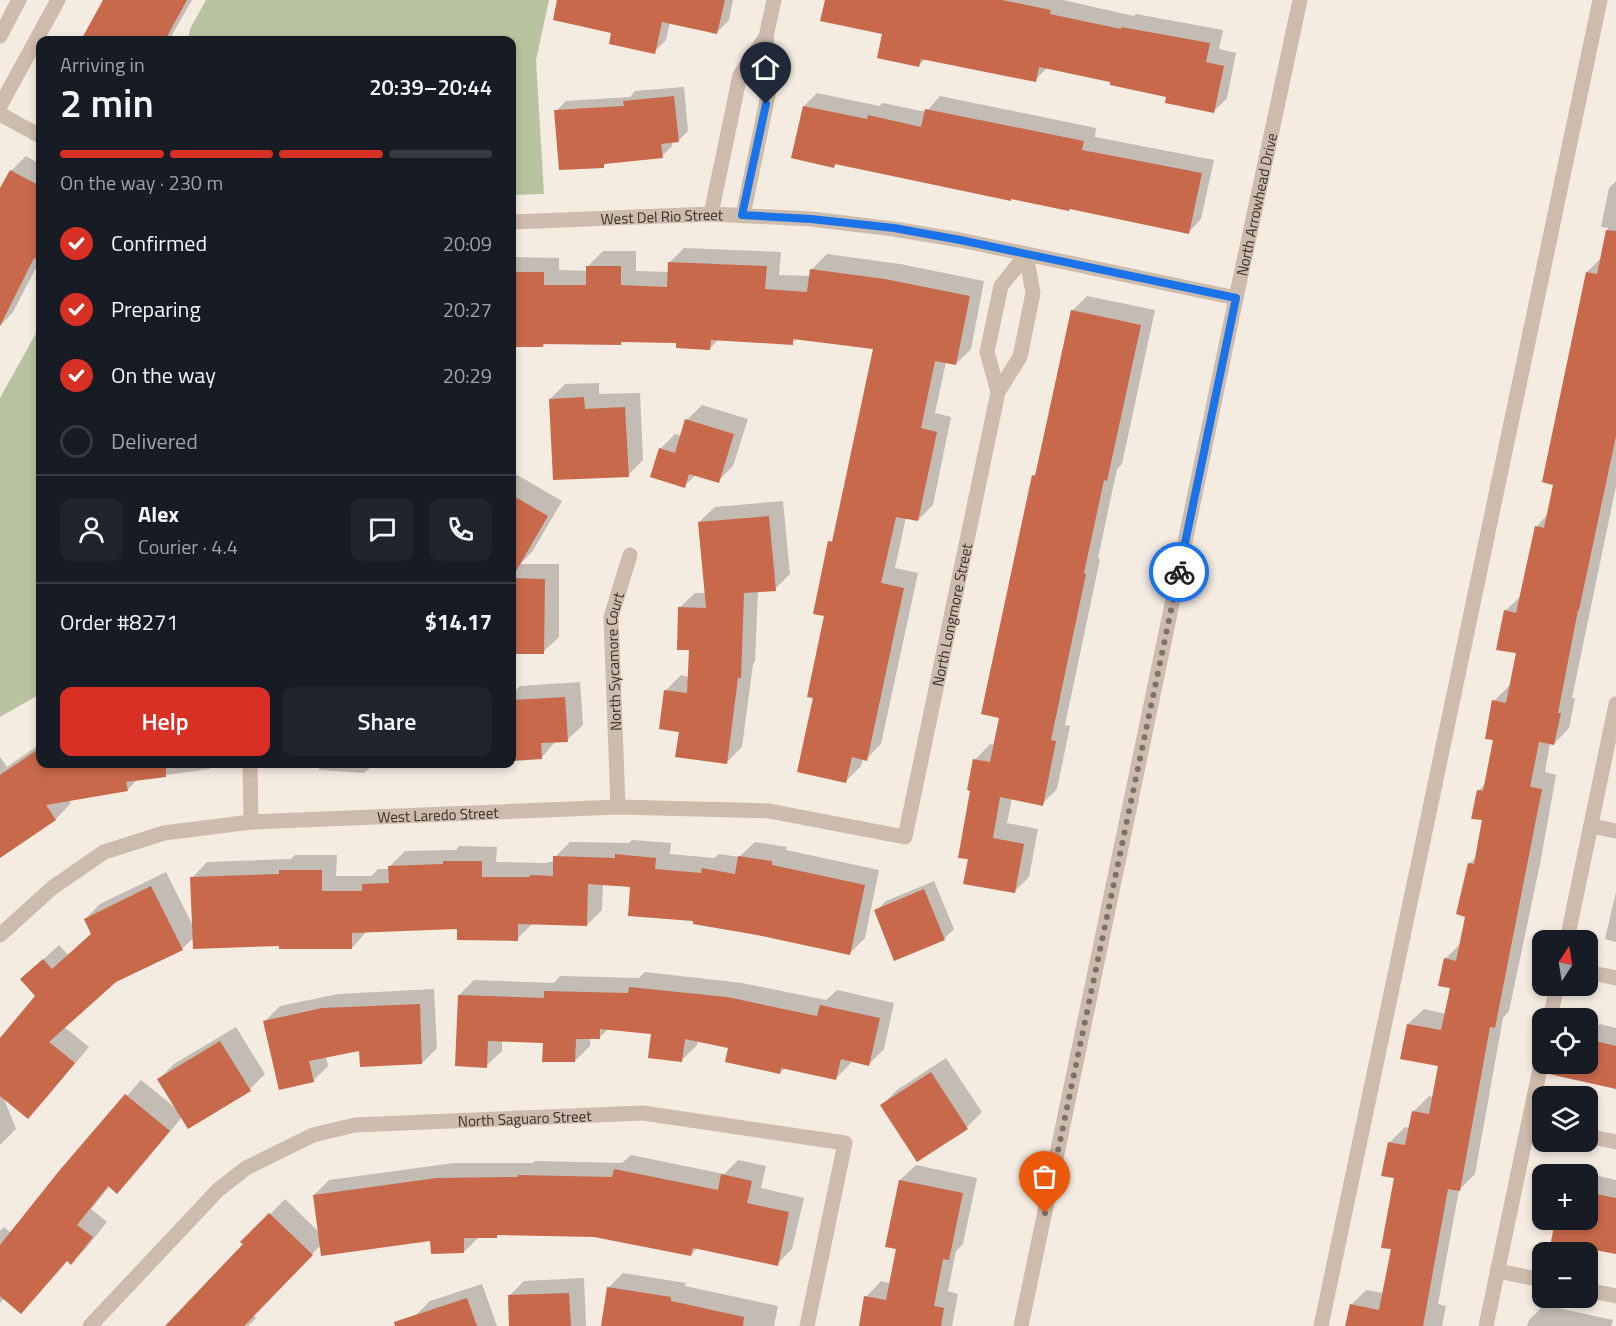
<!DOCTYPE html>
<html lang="en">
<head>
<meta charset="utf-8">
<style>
	body { margin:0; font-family:"Titillium Web",sans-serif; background:#20242c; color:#f1f3f6; height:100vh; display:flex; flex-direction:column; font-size:22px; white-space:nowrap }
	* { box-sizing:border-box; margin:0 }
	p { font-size:20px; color:#9ea1a6 }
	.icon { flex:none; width:33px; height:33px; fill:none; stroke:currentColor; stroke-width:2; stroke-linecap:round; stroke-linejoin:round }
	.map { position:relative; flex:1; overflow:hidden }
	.side { position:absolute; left:36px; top:36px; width:480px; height:732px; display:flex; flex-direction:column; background:#171b24; border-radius:12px; box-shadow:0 3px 9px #0003 }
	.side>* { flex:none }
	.needle { width:39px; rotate:12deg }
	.controls { position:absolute; left:1532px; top:930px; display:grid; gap:12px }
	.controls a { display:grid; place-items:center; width:66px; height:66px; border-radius:12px; background:#171b24; box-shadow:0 3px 9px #0003; font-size:30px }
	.pin { position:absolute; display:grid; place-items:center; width:51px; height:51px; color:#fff; margin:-62px -26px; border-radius:50% 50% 50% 0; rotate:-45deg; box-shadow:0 0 6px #0007 }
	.pin .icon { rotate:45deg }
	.courier { position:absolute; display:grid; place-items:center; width:60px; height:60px; margin:-30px; border:4px solid #1a73e8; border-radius:50%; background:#fff; color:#222; box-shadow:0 2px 8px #0007 }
	.headline em { font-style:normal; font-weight:600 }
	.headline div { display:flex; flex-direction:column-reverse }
	.headline { display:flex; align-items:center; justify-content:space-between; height:102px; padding:0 24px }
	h1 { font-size:39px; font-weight:600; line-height:45px }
	.bar { display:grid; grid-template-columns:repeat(4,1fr); gap:9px 6px; align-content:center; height:72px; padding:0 24px }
	.bar i { height:8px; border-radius:4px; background:#363941 }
	.bar .active { background:#d93025 }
	.bar p { grid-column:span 4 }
	.line { display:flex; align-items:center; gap:15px; padding:0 24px; border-top:2px solid #363941 }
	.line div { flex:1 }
	.round { display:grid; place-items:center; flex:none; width:63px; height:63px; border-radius:12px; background:#20242c }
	ol { padding:0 24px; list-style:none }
	li { display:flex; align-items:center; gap:18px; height:66px }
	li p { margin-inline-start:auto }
	li .icon { padding:6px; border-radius:50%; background:#d93025; color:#fff; stroke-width:4 }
	li:last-child { color:#9ea1a6 }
	li i { width:33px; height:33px; border:3px solid #363941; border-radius:50% }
	.primary-button { display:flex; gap:12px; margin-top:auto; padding:12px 24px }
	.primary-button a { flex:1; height:69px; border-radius:12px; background:#d93025; color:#fff; font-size:24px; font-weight:600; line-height:69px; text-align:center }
	.primary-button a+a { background:#20242c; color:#f1f3f6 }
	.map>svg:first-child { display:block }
	.green { fill:#b8c4a0 }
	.shadow { fill:#0003 }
	.building { fill:#c8694b }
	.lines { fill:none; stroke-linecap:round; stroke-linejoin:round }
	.minor { stroke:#cdbbac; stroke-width:15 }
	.done { stroke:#7c716b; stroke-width:6; stroke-dasharray:0 10.8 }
	.route { stroke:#1a73e8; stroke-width:8 }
	.labels { text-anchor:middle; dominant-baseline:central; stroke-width:6; stroke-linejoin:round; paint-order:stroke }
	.street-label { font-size:15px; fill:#3b302b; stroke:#fbf5ee }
</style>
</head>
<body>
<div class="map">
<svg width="1616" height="1326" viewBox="0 0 1616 1326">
	<rect width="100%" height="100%" fill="#f4ebe1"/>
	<g class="green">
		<path d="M206 0H549L536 60 544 194 512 195V40H187L191 27Z"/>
		<path d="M40 326V694L0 717V398Z"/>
	</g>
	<g class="shadow">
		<path d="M105 0H192L169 40H83Z"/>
		<path d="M558 0H733L729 20 717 32 670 22 666 40 654 52 613 31Z"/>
		<path d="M827 0H1063L1134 16 1136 14 1223 30 1219 49 1236 53 1227 98 1214 111 1168 95 1112 81 1048 67 1035 80 926 58 919 65 884 33Z"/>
		<path d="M684 87 688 131 678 141H672V146L662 156 608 162 603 166 556 111 566 101 630 97 635 91Z"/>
		<path d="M817 93 879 106 883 103 926 112 940 96 1096 128 1095 137 1214 160 1201 219 1188 233 1071 208 1012 198 1011 200 836 163 833 166 804 106Z"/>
		<path d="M26 156 40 164V260L13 312 0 326V191L11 171Z"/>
		<path d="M1616 181V486L1572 698H1575L1569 728 1554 744 1550 743 1545 772 1556 775 1541 859 1509 1011 1503 1018 1475 1174 1459 1190 1438 1304 1446 1306 1442 1326H1347L1351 1305 1366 1290 1384 1293 1392 1248 1396 1177 1390 1142 1405 1127 1410 1128 1413 1112 1429 1096 1433 1097 1439 1065 1408 1024 1424 1009 1446 1014 1451 987 1445 959 1461 943 1467 915 1469 864 1477 856 1484 819 1478 791 1487 782 1495 739 1494 701 1509 686H1511L1518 652 1505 611 1521 596 1536 527 1548 514 1555 484 1587 272 1602 257 1608 228 1601 227 1609 188Z"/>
		<path d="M684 248 781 252 779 275 811 276 812 269 827 254 900 264 984 281 971 349 956 364 946 362 935 413 951 417 933 505 918 520 906 517 895 568 918 573 881 744 866 759 863 758 861 766 846 781 814 697 826 615 830 542 835 537 874 348 798 338 792 343 719 339 710 348 678 342 623 340 620 343H546L543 346 512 345V257L559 258V270L588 271V266L603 251H636V271L669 272V263Z"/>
		<path d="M1087 296 1155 310 1122 464 1117 469 1098 558 1100 559 1065 725 1070 726 1057 789 1042 804 1012 798 1007 823 1038 829 1029 877 1014 892 969 858 972 790 975 760 990 744 995 745 1001 717 1033 476 1037 472 1072 311Z"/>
		<path d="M599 383V394L640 393 643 460 628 475 550 399 565 384Z"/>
		<path d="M702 405 748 419 733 466 718 481 696 475 684 486 660 449 675 434 682 436 687 420Z"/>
		<path d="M512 472 562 501 532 552 520 564H559V637L543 652H512Z"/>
		<path d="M783 501 790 574 775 589 758 591 755 661 753 664 742 747 727 762 681 730 665 691 681 675 689 677 690 649 679 608 695 593H706L699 522 715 507Z"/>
		<path d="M580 682 583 725 567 740 556 741 541 758 512 760V694L520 686Z"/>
		<path d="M40 707V726L38 710Z"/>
		<path d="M40 744V764H215L209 769 138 779 127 790 68 800 71 803 56 819 0 856V757L7 767Z"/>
		<path d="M319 764H374L364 773 319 770Z"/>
		<path d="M414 764H446L414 765Z"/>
		<path d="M632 840 671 843 670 854 714 858 719 854 739 857 755 842 787 847 786 850 879 870 865 938 850 953 695 920 632 886 603 883 602 910 587 925 533 923 517 939 459 928 367 931 352 948 280 944 194 937 182 949 115 981 63 1026 89 1047 43 1102 28 1117 3 1096 16 1129 0 1145V1041L37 996 22 979 59 945 68 955 92 933 85 919 100 904 166 872 194 928 192 878 207 862 291 859 295 855H337L336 876H371L378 869H390V866L405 851 456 850 459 846 497 847 496 862 545 863 555 861V857L570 842 629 843Z"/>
		<path d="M934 881 954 929 944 939 876 911 886 901Z"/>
		<path d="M1616 892V942L1605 939Z"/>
		<path d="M645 972 742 983 826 1000 837 990 894 1003 884 1049 869 1064 852 1060 851 1063 836 1078 785 1068 780 1073 729 1047 698 1040 697 1045 682 1060 652 1033 609 1028 599 1038H590V1046L575 1061 544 1042 502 1040V1051L486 1066 459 995 474 980 554 983 560 976 639 978Z"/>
		<path d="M434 989 437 1048 422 1063 360 1049 326 1056 328 1066 313 1081 265 1021 280 1006 338 994Z"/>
		<path d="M1600 1024 1616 1028V1088L1575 1078 1579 1064H1587V1036Z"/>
		<path d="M236 1027 265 1074 250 1089 182 1117 132 1177 117 1192 110 1186 91 1209 107 1222 86 1248 71 1263 68 1260 21 1312 5 1298 0 1303V1231L4 1227 11 1233 60 1172 141 1080 178 1110 159 1079 174 1064Z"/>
		<path d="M946 1058 982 1112 967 1127 917 1160 882 1105 897 1090Z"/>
		<path d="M631 1155 724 1174 738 1160 766 1166 761 1188 804 1198 792 1249 777 1264 698 1247 691 1255 594 1235 500 1233 496 1237H479L464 1252 432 1239 321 1245 253 1315 256 1318 248 1326H168L245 1244 243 1242 285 1199 319 1232 314 1195 329 1180 454 1163H533L535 1161 622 1163Z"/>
		<path d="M916 1165 977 1178 963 1244 956 1251 948 1291 958 1294 952 1326H860L866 1297 881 1281 890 1283 897 1248 900 1180Z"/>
		<path d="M1599 1176 1616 1180V1253L1552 1240 1556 1220H1587V1186Z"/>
		<path d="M623 1273 686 1283 685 1286 778 1306 774 1326H602L608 1288Z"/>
		<path d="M584 1278 586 1326H511L509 1296 524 1281Z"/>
		<path d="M482 1284 497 1326H418L415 1316 430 1301Z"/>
		<path d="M1544 1305 1613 1320 1611 1326H1527L1529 1320Z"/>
	</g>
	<g class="building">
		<path d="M103 0H187L165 40H81Z"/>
		<path d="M557 0H725L717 34 662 22 655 54 609 44 611 33 553 20Z"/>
		<path d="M825 0H1002L1051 10 1050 14 1121 29V27L1210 43 1206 62 1224 66 1214 113 1165 103 1166 97 1110 85V82L1039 67 1036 82 921 59 919 67 877 58 882 34 820 21Z"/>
		<path d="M674 96 679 142 661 144 663 158 604 164V168L559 170 554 110 624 106 623 101Z"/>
		<path d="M803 106 867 119 868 115 921 127 925 109 1084 141 1082 150 1202 173 1189 234 1070 209 1069 211 1011 199V201L835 164 834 168 791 158Z"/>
		<path d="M10 170 40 186V262L34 258 0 326V188Z"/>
		<path d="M1606 230 1616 231V436L1579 610H1578L1558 713H1561L1554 745 1539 742 1530 787 1542 789 1495 1028 1490 1027 1460 1191 1448 1189 1423 1326H1345L1350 1304 1379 1310 1391 1249 1381 1248 1394 1178 1381 1176 1388 1142 1405 1145 1412 1111 1429 1114 1438 1066 1400 1059 1407 1024 1441 1030 1450 988 1438 986 1444 958 1456 961 1465 917 1456 914 1468 863 1474 864 1482 820 1471 819 1477 790 1483 791 1493 740 1485 739 1492 700 1506 703 1516 653 1496 650 1504 610 1516 613 1535 526 1544 528 1553 485 1542 482 1586 272 1597 274Z"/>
		<path d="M668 262 767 266 765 289 807 292 810 269 885 279 970 296 956 365 935 361 921 428 937 432 927 479 918 521 896 517 881 583 904 588 867 761 852 757 846 783 797 772 813 698 807 697 824 616 813 614 828 541 832 542 873 349 793 339V345L711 340 710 350 676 348V343L621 342V345L543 344V347H512V272H544V285H586V266H621V285L667 287Z"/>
		<path d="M1071 310 1141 325 1107 481 1104 480 1084 573 1086 574 1051 740 1056 741 1043 806 1000 797 993 838 1024 844 1015 893 963 884 968 859 958 858 970 791 967 790 973 759 990 762 999 718 981 714 1032 475 1035 476Z"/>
		<path d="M584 397 585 409 625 407 629 477 553 480 549 399Z"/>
		<path d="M685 419 734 434 719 483 689 474 685 488 650 477 659 448 675 453Z"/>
		<path d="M512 495 548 516 512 578 545 579 544 654H512Z"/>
		<path d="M769 516 776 591 744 593 741 678H738L727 764 675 757 679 732 659 729 664 690 687 693 689 650H677L678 607 706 608 698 522Z"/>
		<path d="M565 697 568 742 541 743 542 759 512 761V700Z"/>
		<path d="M40 748V764H166V777L126 782 128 791 46 805 56 820 0 858V775Z"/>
		<path d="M615 854 656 858 655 869 701 873 702 868 735 874 738 856 772 861V865L865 885 850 955 757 935 693 924V921L628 916 630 887 588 884 587 926 518 924V941L457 940V929L352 933V949H279V946L193 949 190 877 279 874V870H322V891H362V884L389 883 388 866 443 864V861H482V877H530V875L553 876V856L615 858Z"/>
		<path d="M151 886 183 950 116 982 49 1042 75 1063 28 1119 0 1096V1038L35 996 20 979 43 959 52 969 91 934 84 919Z"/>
		<path d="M924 889 945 940 894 961 874 910Z"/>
		<path d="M629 987 727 997 817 1016 820 1005 880 1018 869 1066 841 1059 836 1080 781 1068 780 1074 725 1062 728 1048 685 1039 682 1062 648 1058 651 1034 600 1029V1039H576L575 1062H542L543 1043 488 1041 487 1068 455 1066 458 995 544 998V991L628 993Z"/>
		<path d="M420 1004 422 1064 360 1067 359 1051 309 1061 314 1082 279 1090 263 1021 322 1008Z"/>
		<path d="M1587 1039 1616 1046V1089L1549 1074 1551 1064H1587Z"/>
		<path d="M220 1041 251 1091 188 1129 157 1079Z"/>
		<path d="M931 1072 968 1129 917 1162 880 1105Z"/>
		<path d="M125 1094 170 1131 117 1194 108 1186 77 1225 93 1237 71 1265 67 1261 21 1314 0 1296V1245L59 1171Z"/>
		<path d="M614 1169 718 1190 721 1174 752 1181 747 1203 789 1212 778 1266 693 1248 691 1256 594 1237 497 1235V1238H464V1253L431 1254 430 1241 321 1256 313 1195 437 1178 518 1177V1175L612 1177Z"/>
		<path d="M899 1180 963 1193 949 1260 943 1259 934 1306 944 1308 941 1326H859L864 1296 886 1300 896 1249 885 1247Z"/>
		<path d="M1587 1192 1616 1198V1254L1551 1242 1555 1220H1587Z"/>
		<path d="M269 1213 313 1255 244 1326H165L243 1244 240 1242Z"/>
		<path d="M607 1287 671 1297V1301L744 1317 743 1326H601Z"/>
		<path d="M569 1293 571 1326H509L508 1295Z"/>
		<path d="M467 1298 477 1326H395L394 1322Z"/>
	</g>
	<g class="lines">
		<g class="minor">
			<path d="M0 36 19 0"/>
			<path d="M0 106 58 0"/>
			<path d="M0 114 40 136"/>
			<path d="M711 214 740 75 766 37"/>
			<path d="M743 215 771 81 766 37 774 0"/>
			<path id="s1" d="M512 222 711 214 811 219 894 229 960 240 1236 298"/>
			<path d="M998 392 987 352 1001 286 1026 255"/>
			<path d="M250 764 251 822"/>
			<path id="s2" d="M618 807 611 617 630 555"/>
			<path d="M1591 826 1616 831"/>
			<path id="s3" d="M0 935 52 888 104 852 164 833 251 822 618 807 769 811 905 837 998 392 1020 357 1033 293 1026 255"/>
			<path d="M1567 940 1616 704"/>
			<path d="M1587 972 1616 978"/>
			<path d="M1550 1018 1557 986"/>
			<path d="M1587 1136 1616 1142"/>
			<path d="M1498 1271 1542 1280"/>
			<path d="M1587 1290 1616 1296"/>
			<path id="s4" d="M90 1326 218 1190 246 1168 313 1135 355 1125 643 1113 845 1143 807 1326"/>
			<path id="s5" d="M1021 1326 1236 298 1300 0"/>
			<path d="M1321 1326 1600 0"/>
			<path d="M1486 1326 1542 1059"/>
		</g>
	</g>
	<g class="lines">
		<path class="done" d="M1045 1213 1179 572"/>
		<path class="route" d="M766 104 742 215 811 219 894 228 960 240 1236 298 1179 572"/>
	</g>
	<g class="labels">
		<g class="street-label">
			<text stroke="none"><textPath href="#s5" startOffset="1146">North Arrowhead Drive</textPath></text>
			<text stroke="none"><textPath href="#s1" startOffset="150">West Del Rio Street</textPath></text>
			<text stroke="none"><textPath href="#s3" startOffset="1168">North Longmore Street</textPath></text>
			<text stroke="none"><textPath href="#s2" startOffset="146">North Sycamore Court</textPath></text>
			<text stroke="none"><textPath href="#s3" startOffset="471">West Laredo Street</textPath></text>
			<text stroke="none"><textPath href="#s4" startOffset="510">North Saguaro Street</textPath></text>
		</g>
	</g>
</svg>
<div class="controls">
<a><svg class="needle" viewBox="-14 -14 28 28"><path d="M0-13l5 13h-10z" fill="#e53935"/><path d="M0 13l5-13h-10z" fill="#9ea1a6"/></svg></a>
<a><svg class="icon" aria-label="locate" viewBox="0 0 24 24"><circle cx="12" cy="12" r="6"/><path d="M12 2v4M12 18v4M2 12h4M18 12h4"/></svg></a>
<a><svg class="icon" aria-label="layers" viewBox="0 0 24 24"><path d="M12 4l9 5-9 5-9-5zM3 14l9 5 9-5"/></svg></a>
<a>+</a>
<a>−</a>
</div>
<div class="pin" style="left:1045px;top:1213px;background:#ea580c"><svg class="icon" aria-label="bag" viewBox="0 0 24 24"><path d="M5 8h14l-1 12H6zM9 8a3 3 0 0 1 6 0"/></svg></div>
<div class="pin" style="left:766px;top:104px;background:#1f2937"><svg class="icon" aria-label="home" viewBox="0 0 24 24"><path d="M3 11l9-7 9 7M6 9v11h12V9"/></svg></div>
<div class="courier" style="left:1179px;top:572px"><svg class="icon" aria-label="bike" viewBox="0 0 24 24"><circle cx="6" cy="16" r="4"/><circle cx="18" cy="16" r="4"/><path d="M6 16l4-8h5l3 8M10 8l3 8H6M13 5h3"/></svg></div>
<section class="side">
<div class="headline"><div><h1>2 min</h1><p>Arriving in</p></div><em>20:39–20:44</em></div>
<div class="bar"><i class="active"></i><i class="active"></i><i class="active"></i><i></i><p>On the way · 230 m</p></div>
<ol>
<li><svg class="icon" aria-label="check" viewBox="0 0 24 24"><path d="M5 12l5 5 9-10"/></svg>Confirmed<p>20:09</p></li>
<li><svg class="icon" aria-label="check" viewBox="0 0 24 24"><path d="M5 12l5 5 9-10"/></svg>Preparing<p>20:27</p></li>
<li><svg class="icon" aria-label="check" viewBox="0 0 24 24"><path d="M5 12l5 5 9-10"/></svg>On the way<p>20:29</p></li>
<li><i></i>Delivered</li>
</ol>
<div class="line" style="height:108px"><a class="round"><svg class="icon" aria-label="person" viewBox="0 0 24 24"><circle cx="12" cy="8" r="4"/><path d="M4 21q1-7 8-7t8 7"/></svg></a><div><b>Alex</b><p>Courier · 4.4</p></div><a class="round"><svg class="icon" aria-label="chat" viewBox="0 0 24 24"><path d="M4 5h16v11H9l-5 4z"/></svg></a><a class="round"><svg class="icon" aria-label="phone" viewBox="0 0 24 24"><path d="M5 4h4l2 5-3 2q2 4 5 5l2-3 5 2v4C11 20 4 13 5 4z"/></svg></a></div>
<div class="line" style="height:78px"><div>Order #8271</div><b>$14.17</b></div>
<div class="primary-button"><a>Help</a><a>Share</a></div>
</section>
</div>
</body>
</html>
